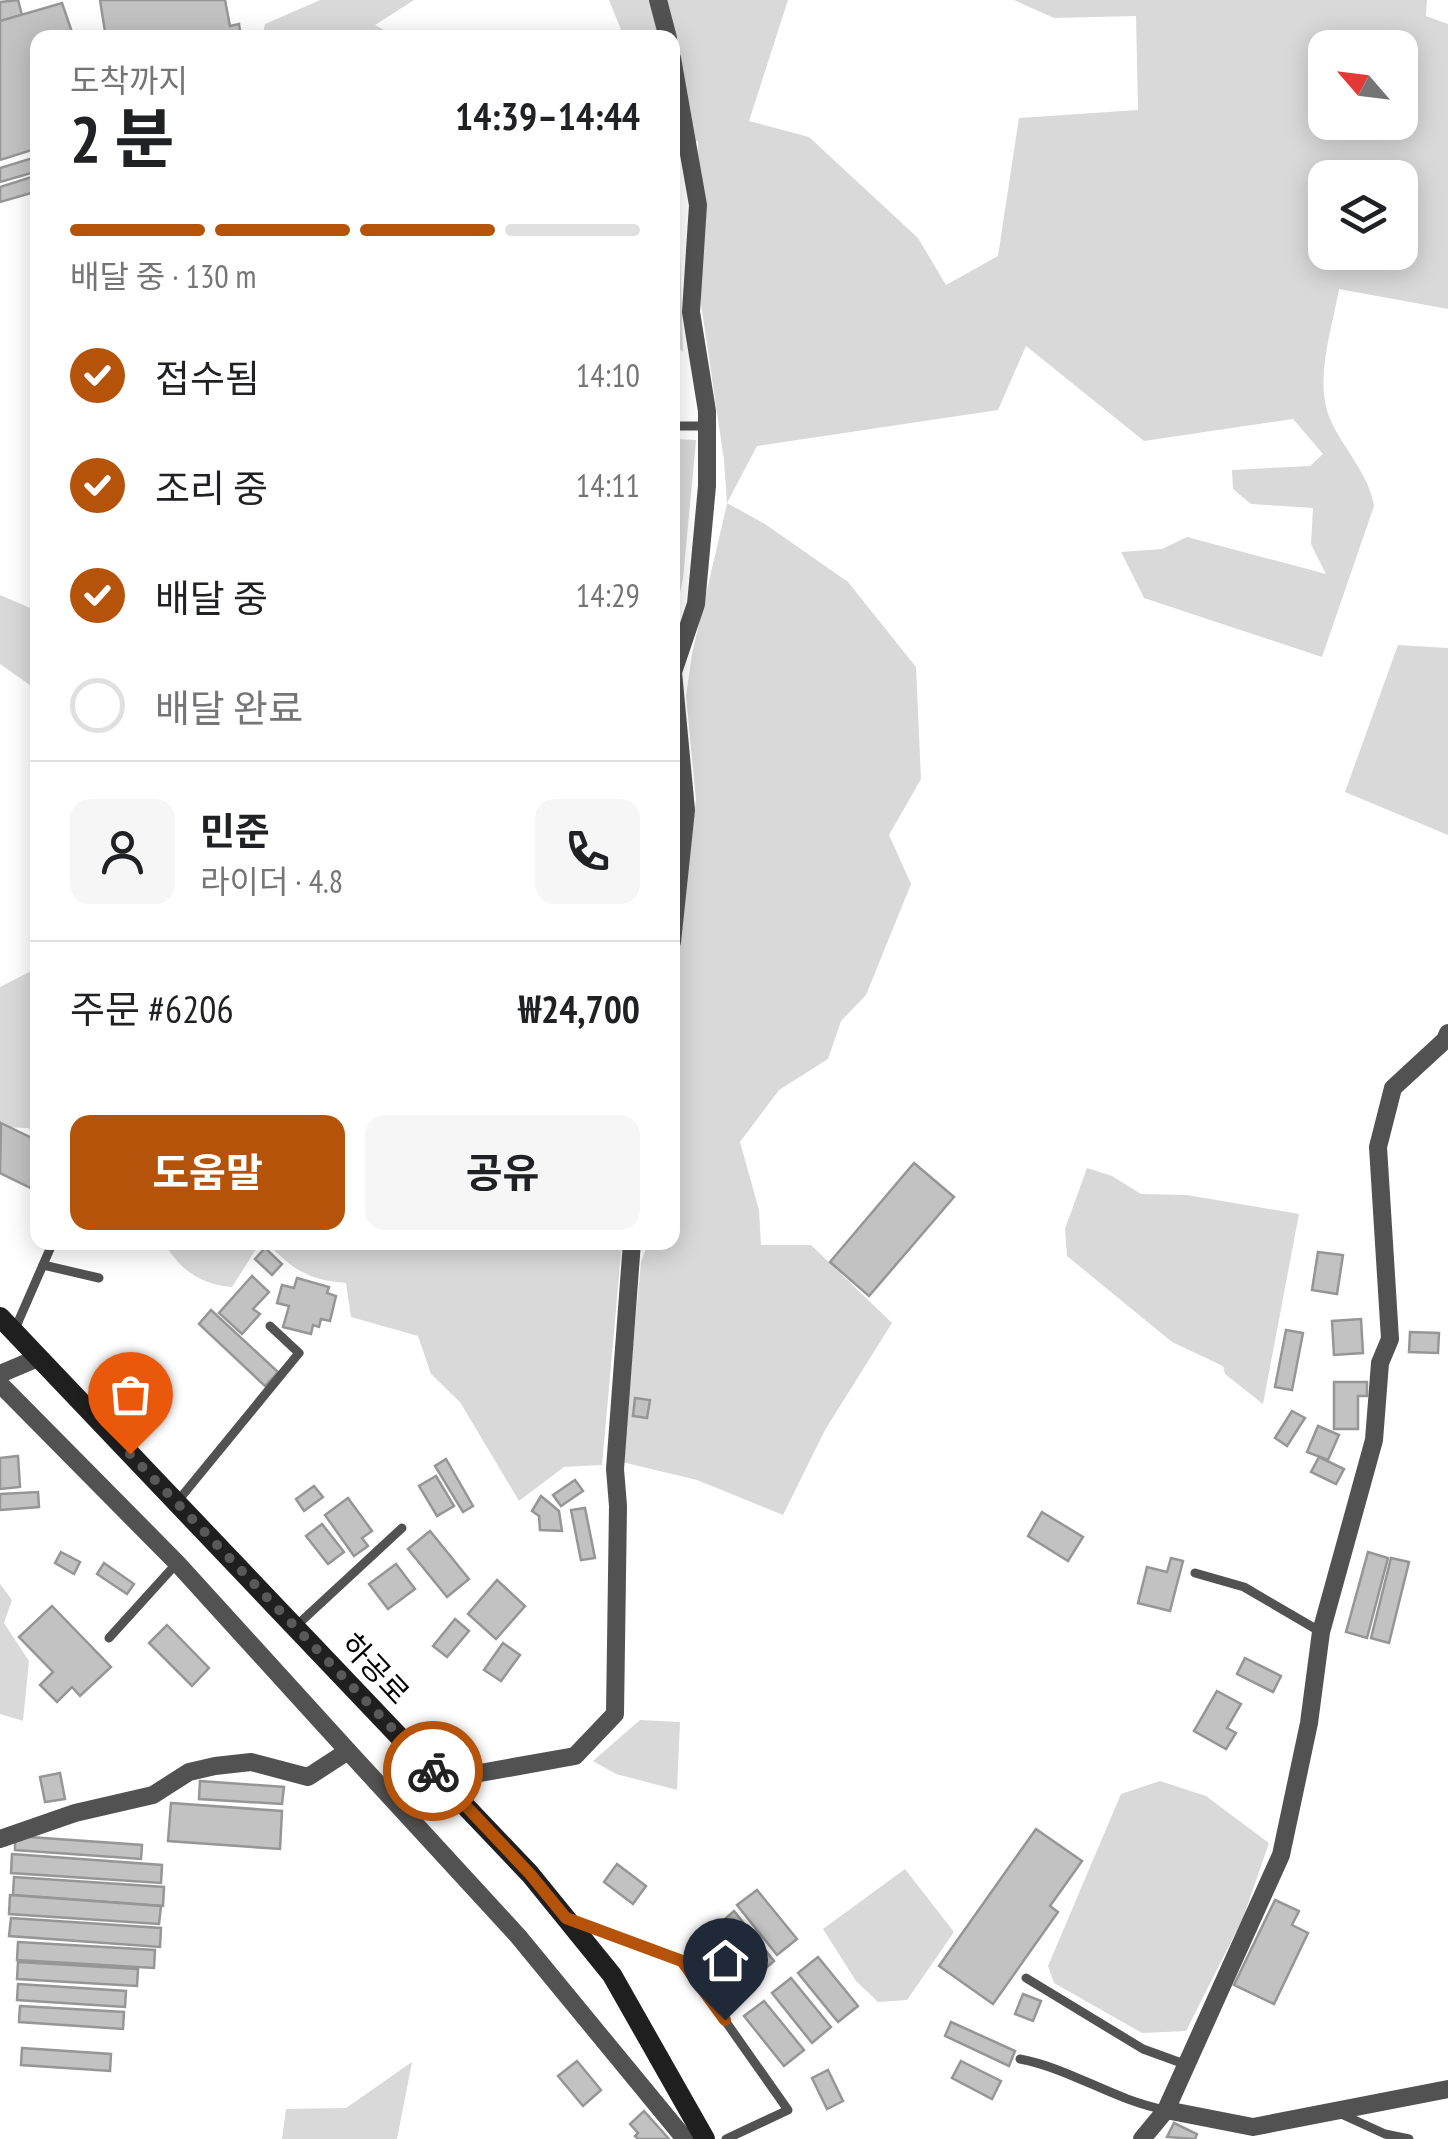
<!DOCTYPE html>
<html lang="ko">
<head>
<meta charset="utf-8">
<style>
	body { margin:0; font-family:"PT Sans Narrow","Noto Sans KR",sans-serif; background:#f6f6f6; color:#202124; height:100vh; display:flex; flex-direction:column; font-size:38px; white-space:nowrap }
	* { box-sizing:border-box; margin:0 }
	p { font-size:32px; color:#757577 }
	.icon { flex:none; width:55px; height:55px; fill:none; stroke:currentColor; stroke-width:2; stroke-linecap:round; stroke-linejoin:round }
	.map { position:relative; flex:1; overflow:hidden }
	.sheet { position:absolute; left:30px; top:30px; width:650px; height:1220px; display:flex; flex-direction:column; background:#fff; border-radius:20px; box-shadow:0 5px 25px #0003 }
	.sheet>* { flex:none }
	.needle { width:65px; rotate:298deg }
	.tools { position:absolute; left:1308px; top:30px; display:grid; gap:20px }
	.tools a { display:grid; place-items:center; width:110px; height:110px; border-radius:20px; background:#fff; box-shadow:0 5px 25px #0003; font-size:50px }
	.pin { position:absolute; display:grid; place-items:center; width:85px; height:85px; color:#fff; margin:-102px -42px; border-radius:50% 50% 50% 0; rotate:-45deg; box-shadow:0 0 10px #0007 }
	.pin .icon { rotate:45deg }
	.courier { position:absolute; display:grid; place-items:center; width:100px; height:100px; margin:-50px; border:8px solid #b45309; border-radius:50%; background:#fff; color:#222; box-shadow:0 2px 12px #0007 }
	.headline em { font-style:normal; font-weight:700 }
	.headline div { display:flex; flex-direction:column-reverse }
	.headline { display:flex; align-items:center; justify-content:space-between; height:170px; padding:0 40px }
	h1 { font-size:65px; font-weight:700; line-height:75px }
	.bar { display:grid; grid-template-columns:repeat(4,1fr); gap:15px 10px; align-content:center; height:120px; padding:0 40px }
	.bar i { height:12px; border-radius:8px; background:#e0e0e0 }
	.bar .selected { background:#b45309 }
	.bar p { grid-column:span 4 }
	.line { display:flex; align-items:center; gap:25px; padding:0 40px; border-top:2px solid #e0e0e0 }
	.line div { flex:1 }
	.round { display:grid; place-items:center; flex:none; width:105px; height:105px; border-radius:20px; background:#f6f6f6 }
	ol { padding:0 40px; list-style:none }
	li { display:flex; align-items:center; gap:30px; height:110px }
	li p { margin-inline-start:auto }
	li .icon { padding:10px; border-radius:50%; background:#b45309; color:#fff; stroke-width:4 }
	li:last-child { color:#757577 }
	li i { width:55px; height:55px; border:5px solid #e0e0e0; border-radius:50% }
	.cta { display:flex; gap:20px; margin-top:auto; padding:20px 40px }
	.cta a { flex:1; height:115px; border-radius:20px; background:#b45309; color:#fff; font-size:40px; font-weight:700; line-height:115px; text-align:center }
	.cta a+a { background:#f6f6f6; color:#202124 }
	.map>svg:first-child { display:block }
	.green { fill:#d9d9d9; fill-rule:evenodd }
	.building { fill:#c2c2c2; stroke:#969696; stroke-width:2.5 }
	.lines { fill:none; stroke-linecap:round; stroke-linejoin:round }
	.lane { stroke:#525252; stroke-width:9 }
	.street { stroke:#525252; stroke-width:18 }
	.secondary { stroke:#1f1f1f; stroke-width:20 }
	.done { stroke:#595959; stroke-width:10; stroke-dasharray:0 18 }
	.route { stroke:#b45309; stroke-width:12 }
	.labels { text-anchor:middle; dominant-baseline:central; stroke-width:9; stroke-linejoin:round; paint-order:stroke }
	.street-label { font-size:30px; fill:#000; stroke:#fff }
</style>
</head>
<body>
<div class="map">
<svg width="1448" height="2139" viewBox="0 0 1448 2139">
	<rect width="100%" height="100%" fill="#fff"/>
	<g class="green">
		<path d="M320 0H414L375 25 397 37H262L265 24Z"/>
		<path d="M609 0H788L749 121 809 137 918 238 946 285 998 256 1019 118 1138 110 1136 16 1054 18 1014 0H1427L1426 16 1448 24V309L1339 289C1332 330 1313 382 1331 421 1344 450 1369 474 1374 506L1322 657 1144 598 1121 552 1162 549 1187 537 1326 574 1311 544 1313 508 1251 504 1233 489 1232 470 1310 466 1323 454 1293 419 1144 441 1026 346 998 410 757 446 727 503 765 524 848 582 916 667 921 779 889 835 911 884 866 995 841 1021 828 1059 779 1090 740 1142 759 1210 761 1245H811L892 1323 825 1430 783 1515 697 1480 622 1462 641 1262 648 1243 672 1242 673 835 692 833 696 800 686 696 692 654 727 504 724 460 701 304 698 141 677 142 672 119V38L624 37ZM1325 48H1400V122H1325ZM1325 178H1400V252H1325Z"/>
		<path d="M673 178 678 180 683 352 673 342Z"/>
		<path d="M673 439 696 440 683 579 673 625Z"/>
		<path d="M0 595 37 611V690L0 664Z"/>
		<path d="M1398 645 1448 648V835L1345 792Z"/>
		<path d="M37 968V1134L28 1128 0 1127V987Z"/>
		<path d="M1087 1168 1112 1176 1141 1194 1187 1195 1299 1214 1263 1404 1225 1374 1223 1366 1172 1342 1067 1256 1065 1229Z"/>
		<path d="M164 1243H260L232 1287C199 1284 181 1270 164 1243Z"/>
		<path d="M267 1243H622L602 1465 564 1467 519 1501 460 1402 431 1374 418 1336 351 1317 346 1283C308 1280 292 1269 267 1243Z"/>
		<path d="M0 1584 12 1600 4 1623 29 1661 23 1721 0 1714Z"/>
		<path d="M640 1720 680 1722 677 1790 616 1774 593 1761Z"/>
		<path d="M1160 1781 1206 1796 1269 1843 1243 1918 1186 2031 1142 2033 1054 1983 1048 1966 1121 1794Z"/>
		<path d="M905 1869 954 1932 907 2000 878 2002 856 1981 823 1929Z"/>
		<path d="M412 2062 397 2139H282L286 2109 346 2108Z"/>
	</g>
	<g class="building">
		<path d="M18 0 22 15 0 21V2Z"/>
		<path d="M100 0H225L230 26 239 24 241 37 106 38Z"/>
		<path d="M62 3 74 38H38V148L0 160V21Z"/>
		<path d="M36 157 38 171 0 182V168Z"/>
		<path d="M38 175V191L0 202V187Z"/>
		<path d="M1 1123 38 1141 37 1191 0 1173Z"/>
		<path d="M914 1163 954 1197 869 1296 830 1262Z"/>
		<path d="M265 1248 282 1264 272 1275 255 1259Z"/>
		<path d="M1318 1252 1343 1255 1337 1294 1312 1290Z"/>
		<path d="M252 1276 269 1292 253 1309 260 1314 242 1334 219 1313Z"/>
		<path d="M297 1278 329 1287 327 1293 336 1296 330 1321 321 1319 319 1327 313 1325 311 1334 283 1327 289 1306 277 1303 282 1285 294 1288Z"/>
		<path d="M211 1310 278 1372 265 1386 199 1324Z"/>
		<path d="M1361 1319 1363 1353 1334 1355 1332 1321Z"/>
		<path d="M1286 1330 1303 1333 1292 1390 1275 1387Z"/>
		<path d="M1410 1332 1439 1333 1438 1353 1409 1352Z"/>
		<path d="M1334 1382H1367V1396H1358V1429H1334Z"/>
		<path d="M635 1398 650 1400 647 1418 633 1416Z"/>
		<path d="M1292 1411 1305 1418 1287 1446 1275 1438Z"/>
		<path d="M1318 1426 1339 1435 1328 1460 1307 1452Z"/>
		<path d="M18 1456 20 1487 0 1489V1458Z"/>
		<path d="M1319 1457 1344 1469 1336 1484 1311 1472Z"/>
		<path d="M446 1459 473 1506 463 1512 435 1466Z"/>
		<path d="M436 1476 454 1506 437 1516 419 1486Z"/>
		<path d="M575 1480 583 1491 561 1506 553 1495Z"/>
		<path d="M314 1486 323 1497 304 1511 296 1499Z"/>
		<path d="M38 1492 39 1507 0 1510V1494Z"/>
		<path d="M541 1496 559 1511 562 1531 540 1530 539 1516 532 1511Z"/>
		<path d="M348 1498 372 1531 362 1538 368 1546 354 1556 325 1515Z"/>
		<path d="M585 1508 595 1558 581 1560 571 1510Z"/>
		<path d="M1042 1512 1083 1537 1068 1561 1028 1536Z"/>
		<path d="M322 1524 344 1552 328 1564 306 1536Z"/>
		<path d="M430 1531 469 1579 447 1597 408 1549Z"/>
		<path d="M61 1552 80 1562 74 1574 55 1563Z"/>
		<path d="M1368 1552 1388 1558 1367 1638 1346 1632Z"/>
		<path d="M1171 1558 1183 1561 1170 1611 1138 1603 1147 1567 1167 1572Z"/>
		<path d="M1391 1558 1409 1562 1389 1643 1371 1638Z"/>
		<path d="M104 1563 134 1584 127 1594 97 1574Z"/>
		<path d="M396 1564 415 1589 388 1609 369 1584Z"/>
		<path d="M497 1580 525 1606 496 1639 468 1614Z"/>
		<path d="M52 1606 111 1667 80 1696 72 1687 57 1702 40 1685 53 1672 19 1637Z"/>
		<path d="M455 1619 469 1631 447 1657 433 1646Z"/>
		<path d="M167 1625 209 1668 192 1686 149 1643Z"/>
		<path d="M503 1643 520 1655 501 1681 484 1670Z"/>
		<path d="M1245 1658 1281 1676 1273 1692 1237 1674Z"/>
		<path d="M1217 1691 1241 1704 1227 1728 1236 1733 1226 1749 1194 1731Z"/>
		<path d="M60 1773 65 1799 45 1802 40 1777Z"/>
		<path d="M200 1781 284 1787 282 1804 199 1799Z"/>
		<path d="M171 1803 282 1811 280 1849 168 1841Z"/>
		<path d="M1036 1829 1082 1861 1050 1906 1058 1912 993 2004 939 1966Z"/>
		<path d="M15 1836 142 1845 141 1859 15 1850Z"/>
		<path d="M12 1854 162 1865 161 1883 11 1873Z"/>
		<path d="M617 1864 646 1886 633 1904 604 1882Z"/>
		<path d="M14 1877 164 1887 163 1906 13 1895Z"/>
		<path d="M757 1890 797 1939 777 1955 737 1905Z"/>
		<path d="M10 1895 161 1906 159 1924 9 1914Z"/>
		<path d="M1275 1900 1299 1911 1292 1925 1308 1933 1274 2004 1234 1985Z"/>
		<path d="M734 1911 774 1961 755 1977 715 1928Z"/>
		<path d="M11 1918 161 1928 160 1947 9 1936Z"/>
		<path d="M710 1932 749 1982 730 1998 690 1948Z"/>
		<path d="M18 1942 155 1950 154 1968 17 1960Z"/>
		<path d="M818 1957 858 2006 838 2022 798 1973Z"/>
		<path d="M18 1962 138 1969 137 1986 17 1979Z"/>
		<path d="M791 1978 831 2027 812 2043 772 1993Z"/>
		<path d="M18 1984 126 1991 125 2007 17 2000Z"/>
		<path d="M1023 1994 1041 2001 1033 2021 1015 2014Z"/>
		<path d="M764 2001 804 2050 784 2066 744 2016Z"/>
		<path d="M20 2006 124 2012 123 2029 19 2022Z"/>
		<path d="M951 2022 1015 2051 1009 2066 945 2036Z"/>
		<path d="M22 2048 111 2054 110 2071 21 2065Z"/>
		<path d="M577 2061 601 2090 583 2106 558 2076Z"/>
		<path d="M961 2061 1001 2081 992 2099 952 2078Z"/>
		<path d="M828 2070 843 2101 827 2109 812 2078Z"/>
		<path d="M644 2111 669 2139H638L635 2136 638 2133 630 2124Z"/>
		<path d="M1174 2123 1197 2134 1195 2139 1167 2137Z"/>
	</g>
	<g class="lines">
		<g class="lane">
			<path d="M672 426H707"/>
			<path d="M43 1265 99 1278"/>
			<path d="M15 1329 53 1242"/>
			<path d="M177 1502 299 1353 270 1326"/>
			<path d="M1195 1573 1244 1587 1321 1632"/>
			<path d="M295 1627 402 1528"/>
			<path d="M109 1638 177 1563"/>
			<path d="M574 1921 683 1961 788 2110 726 2139"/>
			<path d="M1026 1978 1143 2049 1187 2065"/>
			<path d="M1020 2059C1072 2069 1113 2100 1166 2110"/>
			<path d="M1339 2113 1385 2134 1409 2139"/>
		</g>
		<g class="street">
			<path d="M658 0 668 38"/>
			<path d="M672 58 698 205 691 312 707 411V486L696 604 673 672 686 810 672 942"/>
			<path d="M0 1374 38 1358"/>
			<path d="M0 1384 177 1563 348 1751"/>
			<path d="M441 1780 575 1756 615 1714 618 1506 615 1469 632 1242"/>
			<path d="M0 1839 75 1813 153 1795 189 1772 215 1766 251 1762 308 1777 348 1751 518 1936 685 2139"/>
			<path d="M1166 2110 1253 2127 1448 2089"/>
			<path d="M1142 2139 1166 2110 1281 1855 1309 1723 1321 1632 1374 1440 1380 1363 1390 1339 1378 1147 1393 1088 1445 1040 1448 1033"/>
		</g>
		<path class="secondary" d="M0 1317 530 1874 612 1975 705 2139"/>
	</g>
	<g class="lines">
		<path class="done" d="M130 1454 433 1771"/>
		<path class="route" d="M433 1771 530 1874 566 1918 682 1961 725 2020"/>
	</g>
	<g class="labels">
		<g class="street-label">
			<text transform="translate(376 1668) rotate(47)">하공로</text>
		</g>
	</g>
</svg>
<div class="tools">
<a><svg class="needle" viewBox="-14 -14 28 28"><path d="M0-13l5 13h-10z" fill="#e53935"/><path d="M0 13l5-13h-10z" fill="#757577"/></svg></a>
<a><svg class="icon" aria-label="layers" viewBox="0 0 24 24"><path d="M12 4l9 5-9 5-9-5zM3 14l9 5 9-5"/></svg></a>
</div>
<div class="pin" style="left:130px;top:1454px;background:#ea580c"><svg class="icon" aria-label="bag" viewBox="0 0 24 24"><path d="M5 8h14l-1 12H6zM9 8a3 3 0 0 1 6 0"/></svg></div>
<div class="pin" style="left:725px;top:2020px;background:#1f2937"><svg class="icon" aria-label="home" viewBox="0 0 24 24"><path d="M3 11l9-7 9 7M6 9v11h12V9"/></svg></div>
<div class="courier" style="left:433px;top:1771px"><svg class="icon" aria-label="bike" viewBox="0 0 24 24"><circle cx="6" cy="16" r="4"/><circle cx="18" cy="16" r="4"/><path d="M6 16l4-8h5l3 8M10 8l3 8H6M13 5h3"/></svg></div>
<section class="sheet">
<div class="headline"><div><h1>2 분</h1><p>도착까지</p></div><em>14:39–14:44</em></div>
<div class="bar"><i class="selected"></i><i class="selected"></i><i class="selected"></i><i></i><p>배달 중 · 130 m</p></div>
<ol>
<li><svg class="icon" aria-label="check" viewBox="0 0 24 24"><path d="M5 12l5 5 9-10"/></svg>접수됨<p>14:10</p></li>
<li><svg class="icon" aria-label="check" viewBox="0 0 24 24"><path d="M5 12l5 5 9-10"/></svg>조리 중<p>14:11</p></li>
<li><svg class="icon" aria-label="check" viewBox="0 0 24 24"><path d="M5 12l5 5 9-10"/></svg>배달 중<p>14:29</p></li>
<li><i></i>배달 완료</li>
</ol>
<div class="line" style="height:180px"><a class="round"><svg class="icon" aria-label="person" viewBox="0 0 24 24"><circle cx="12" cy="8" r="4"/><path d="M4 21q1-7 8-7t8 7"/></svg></a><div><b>민준</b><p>라이더 · 4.8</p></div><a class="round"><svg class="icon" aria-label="phone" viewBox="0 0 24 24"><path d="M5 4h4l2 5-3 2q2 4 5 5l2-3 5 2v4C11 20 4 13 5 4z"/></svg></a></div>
<div class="line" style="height:130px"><div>주문 #6206</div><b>₩24,700</b></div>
<div class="cta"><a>도움말</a><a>공유</a></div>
</section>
</div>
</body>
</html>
